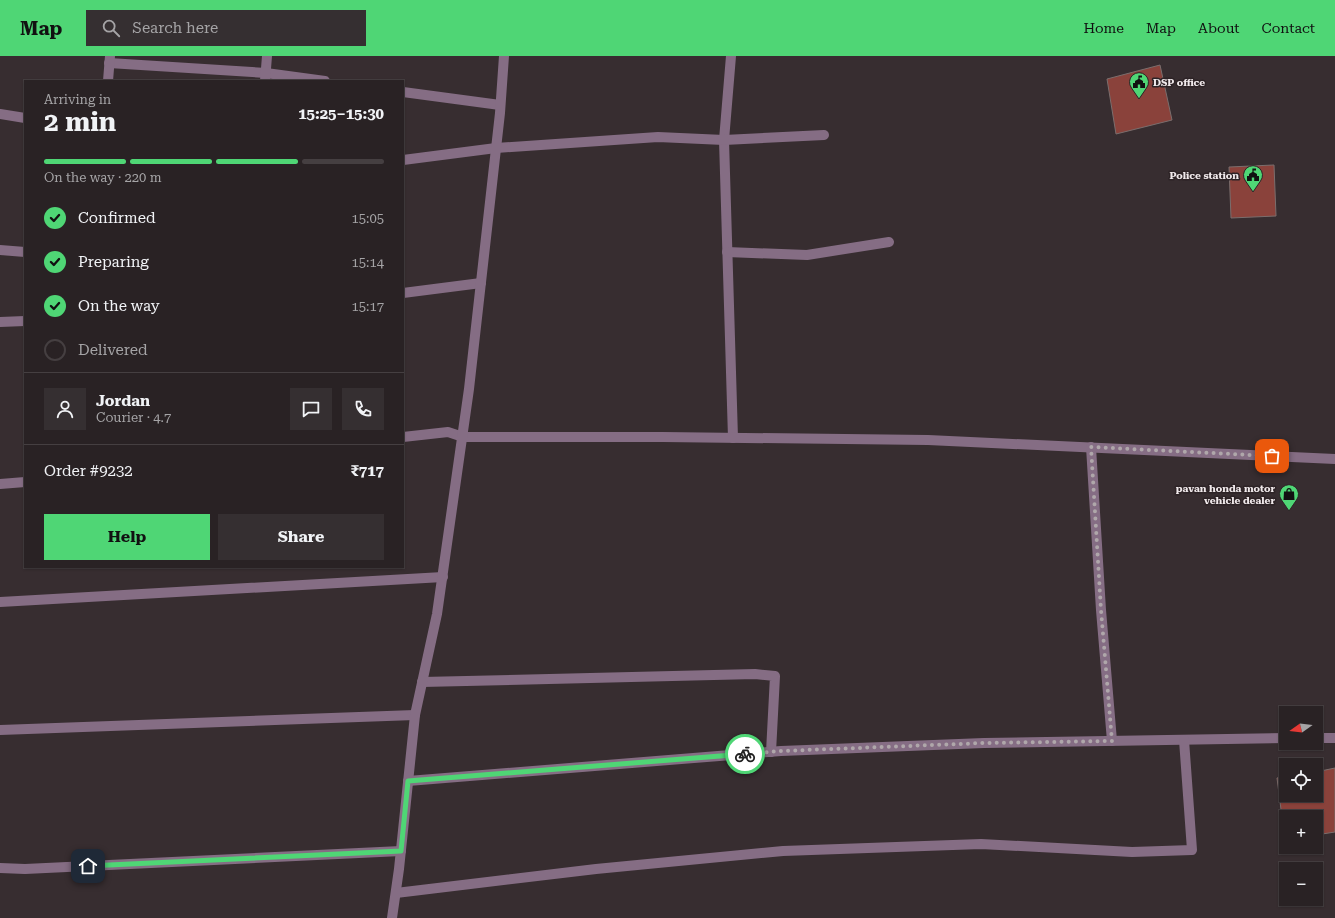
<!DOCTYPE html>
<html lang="en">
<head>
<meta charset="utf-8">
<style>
	body { margin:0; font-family:"Roboto Serif",serif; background:#352f31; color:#f1f3f6; height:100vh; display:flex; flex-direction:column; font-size:15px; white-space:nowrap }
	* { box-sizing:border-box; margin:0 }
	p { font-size:13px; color:#a5a4a6 }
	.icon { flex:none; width:22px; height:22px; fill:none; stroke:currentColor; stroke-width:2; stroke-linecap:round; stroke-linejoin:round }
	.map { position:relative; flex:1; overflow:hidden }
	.panel { position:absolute; left:24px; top:24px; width:380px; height:488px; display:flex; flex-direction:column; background:#292224; border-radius:0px; box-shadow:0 1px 3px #0004,0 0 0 1px #453f41 }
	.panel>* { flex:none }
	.needle { width:26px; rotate:256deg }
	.fabs { position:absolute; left:1279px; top:650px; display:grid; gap:8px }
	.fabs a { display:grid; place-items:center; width:44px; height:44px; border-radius:0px; background:#292224; box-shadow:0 1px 3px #0004,0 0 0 1px #453f41; font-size:20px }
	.pin { position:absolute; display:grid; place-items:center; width:34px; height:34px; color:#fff; margin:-17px; border-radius:8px; box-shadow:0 2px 6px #0006 }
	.courier { position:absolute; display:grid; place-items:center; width:40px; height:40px; margin:-20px; border:3px solid #4fd675; border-radius:50%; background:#fff; color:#222; box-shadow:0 1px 5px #0007 }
	.overview em { font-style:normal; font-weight:700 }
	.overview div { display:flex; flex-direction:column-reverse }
	.overview { display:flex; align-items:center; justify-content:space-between; height:68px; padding:0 20px }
	h1 { font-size:26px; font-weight:700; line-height:30px }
	.bar { display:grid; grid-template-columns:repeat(4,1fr); gap:6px 4px; align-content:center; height:48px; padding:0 20px }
	.bar i { height:5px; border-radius:3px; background:#453f41 }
	.bar .selected { background:#4fd675 }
	.bar p { grid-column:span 4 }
	.line { display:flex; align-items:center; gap:10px; padding:0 20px; border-top:1px solid #453f41 }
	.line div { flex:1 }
	.round { display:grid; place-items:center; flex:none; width:42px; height:42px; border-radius:0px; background:#352f31 }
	ol { padding:0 20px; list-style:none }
	li { display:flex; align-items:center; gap:12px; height:44px }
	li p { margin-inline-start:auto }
	li .icon { padding:4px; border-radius:50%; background:#4fd675; color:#111; stroke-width:4 }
	li:last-child { color:#a5a4a6 }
	li i { width:22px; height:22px; border:2px solid #453f41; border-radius:50% }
	.primary-button { display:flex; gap:8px; margin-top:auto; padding:8px 20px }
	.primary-button a { flex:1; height:46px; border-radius:0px; background:#4fd675; color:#111; font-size:16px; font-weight:700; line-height:46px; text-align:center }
	.primary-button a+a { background:#352f31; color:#f1f3f6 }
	header { display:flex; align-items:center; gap:24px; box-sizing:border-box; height:56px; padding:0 20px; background:#4fd675; color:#111 }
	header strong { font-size:19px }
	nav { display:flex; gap:22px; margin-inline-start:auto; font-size:14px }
	.search { width:280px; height:36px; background:#352f31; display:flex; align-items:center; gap:10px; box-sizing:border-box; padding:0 14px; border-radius:0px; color:#a5a4a6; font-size:15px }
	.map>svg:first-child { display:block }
	.building { fill:#8a423b; stroke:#7b6e6d }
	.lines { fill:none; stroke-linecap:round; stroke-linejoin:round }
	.minor { stroke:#856d84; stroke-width:10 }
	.done { stroke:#afa7aa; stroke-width:4; stroke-dasharray:0 7.2 }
	.route { stroke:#4fd675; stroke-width:5 }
	.labels { text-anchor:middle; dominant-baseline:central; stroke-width:3; stroke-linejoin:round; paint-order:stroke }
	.poi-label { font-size:10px; font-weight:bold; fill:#f0e9eb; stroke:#2d2326; text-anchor:end }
</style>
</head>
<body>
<header>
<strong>Map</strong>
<div class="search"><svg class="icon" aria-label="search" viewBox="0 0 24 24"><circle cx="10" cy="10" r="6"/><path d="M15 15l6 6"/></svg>Search here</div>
<nav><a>Home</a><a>Map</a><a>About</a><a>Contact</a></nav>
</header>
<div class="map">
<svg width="1335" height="862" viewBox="0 0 1335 862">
	<rect width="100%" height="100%" fill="#372d30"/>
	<g class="building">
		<path d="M1160 9 1172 64 1116 78 1107 23Z"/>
		<path d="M1274 109 1276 160 1231 162 1229 111Z"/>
		<path d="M1335 712V776L1316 779V761H1286L1285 785 1277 722 1286 720V739H1316V716Z"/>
	</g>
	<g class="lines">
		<g class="minor">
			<path d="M731 0 724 84 733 382"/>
			<path d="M109 7 266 17 325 25"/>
			<path d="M108 25 110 0"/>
			<path d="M265 25 267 0"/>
			<path d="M403 36 500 49"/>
			<path d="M0 58 25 62"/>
			<path d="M403 104 496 92 658 81 724 84 824 79"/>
			<path d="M0 194 25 196"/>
			<path d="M727 196 807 199 889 186"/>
			<path d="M403 237 481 227"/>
			<path d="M0 266 25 265"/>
			<path d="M403 381 448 376 463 381H663L928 384 1335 403"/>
			<path d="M1091 391 1101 554 1112 685"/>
			<path d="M0 428 25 426"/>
			<path d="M0 546 443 521"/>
			<path d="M422 626 755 618 775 620 771 696"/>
			<path d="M0 674 415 659"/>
			<path d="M1316 682H1335"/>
			<path d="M408 725 781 695 984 687 1286 682"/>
			<path d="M0 812 25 813 401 795"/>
			<path d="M396 837 596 813 783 795 981 788 1132 796 1192 794 1184 684"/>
			<path d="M392 862 399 813 415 659 437 558 469 333 500 57 504 0"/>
		</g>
	</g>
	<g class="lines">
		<path class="done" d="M745 698 781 695 984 687 1112 685 1101 554 1091 391 1272 400"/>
		<path class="route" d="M88 810 401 795 408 725 745 698"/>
	</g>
	<defs>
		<symbol id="civic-pin" viewBox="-11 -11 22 30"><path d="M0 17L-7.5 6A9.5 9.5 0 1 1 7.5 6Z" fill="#4fd675" stroke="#2d2326"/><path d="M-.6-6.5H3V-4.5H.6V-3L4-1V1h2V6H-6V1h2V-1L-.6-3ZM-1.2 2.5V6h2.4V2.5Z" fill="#111"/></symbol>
		<symbol id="shop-pin" viewBox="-11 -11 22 30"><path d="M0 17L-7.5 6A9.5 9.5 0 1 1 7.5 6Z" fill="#4fd675" stroke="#2d2326"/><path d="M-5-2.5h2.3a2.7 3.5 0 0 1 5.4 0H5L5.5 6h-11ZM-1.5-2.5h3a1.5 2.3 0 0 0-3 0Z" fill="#111"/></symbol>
	</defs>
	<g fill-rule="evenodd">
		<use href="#civic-pin" x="1128" y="15" width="22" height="30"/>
		<use href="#civic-pin" x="1242" y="108" width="22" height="30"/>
		<use href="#shop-pin" x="1278" y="427" width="22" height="30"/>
	</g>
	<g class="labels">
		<g class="poi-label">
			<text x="1153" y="26" text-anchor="start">DSP office</text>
			<text x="1239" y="119">Police station</text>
			<text x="1275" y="432">pavan honda motor<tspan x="1275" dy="12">vehicle dealer</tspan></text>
		</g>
	</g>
</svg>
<div class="fabs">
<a><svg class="needle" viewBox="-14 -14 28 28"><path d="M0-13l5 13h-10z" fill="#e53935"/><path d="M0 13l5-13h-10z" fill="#a5a4a6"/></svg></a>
<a><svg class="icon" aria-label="locate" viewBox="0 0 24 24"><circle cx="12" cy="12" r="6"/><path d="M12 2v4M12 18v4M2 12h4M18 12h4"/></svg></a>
<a>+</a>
<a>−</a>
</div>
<div class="pin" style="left:1272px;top:400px;background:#ea580c"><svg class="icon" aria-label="bag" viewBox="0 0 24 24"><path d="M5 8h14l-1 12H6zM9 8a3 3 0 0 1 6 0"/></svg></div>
<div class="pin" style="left:88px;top:810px;background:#1f2937"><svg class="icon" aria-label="home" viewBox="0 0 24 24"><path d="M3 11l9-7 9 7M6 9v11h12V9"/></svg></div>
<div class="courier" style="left:745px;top:698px"><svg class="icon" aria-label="bike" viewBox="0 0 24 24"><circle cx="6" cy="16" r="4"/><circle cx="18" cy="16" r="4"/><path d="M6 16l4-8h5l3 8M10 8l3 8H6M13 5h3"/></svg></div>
<section class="panel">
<div class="overview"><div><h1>2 min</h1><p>Arriving in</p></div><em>15:25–15:30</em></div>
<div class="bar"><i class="selected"></i><i class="selected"></i><i class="selected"></i><i></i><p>On the way · 220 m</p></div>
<ol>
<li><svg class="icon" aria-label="check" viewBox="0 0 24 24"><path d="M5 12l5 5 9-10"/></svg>Confirmed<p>15:05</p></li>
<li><svg class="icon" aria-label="check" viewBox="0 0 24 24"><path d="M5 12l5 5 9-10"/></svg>Preparing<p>15:14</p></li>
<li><svg class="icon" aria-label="check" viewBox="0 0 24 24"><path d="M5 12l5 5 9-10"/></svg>On the way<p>15:17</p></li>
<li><i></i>Delivered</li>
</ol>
<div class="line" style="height:72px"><a class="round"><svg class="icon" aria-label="person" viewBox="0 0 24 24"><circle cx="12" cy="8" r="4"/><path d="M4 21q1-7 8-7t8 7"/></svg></a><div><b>Jordan</b><p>Courier · 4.7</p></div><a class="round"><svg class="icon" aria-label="chat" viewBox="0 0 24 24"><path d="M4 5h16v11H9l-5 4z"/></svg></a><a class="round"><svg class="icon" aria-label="phone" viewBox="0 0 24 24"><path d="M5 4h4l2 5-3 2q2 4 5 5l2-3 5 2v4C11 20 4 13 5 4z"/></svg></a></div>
<div class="line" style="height:52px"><div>Order #9232</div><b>₹717</b></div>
<div class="primary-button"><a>Help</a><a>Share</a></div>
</section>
</div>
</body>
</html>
